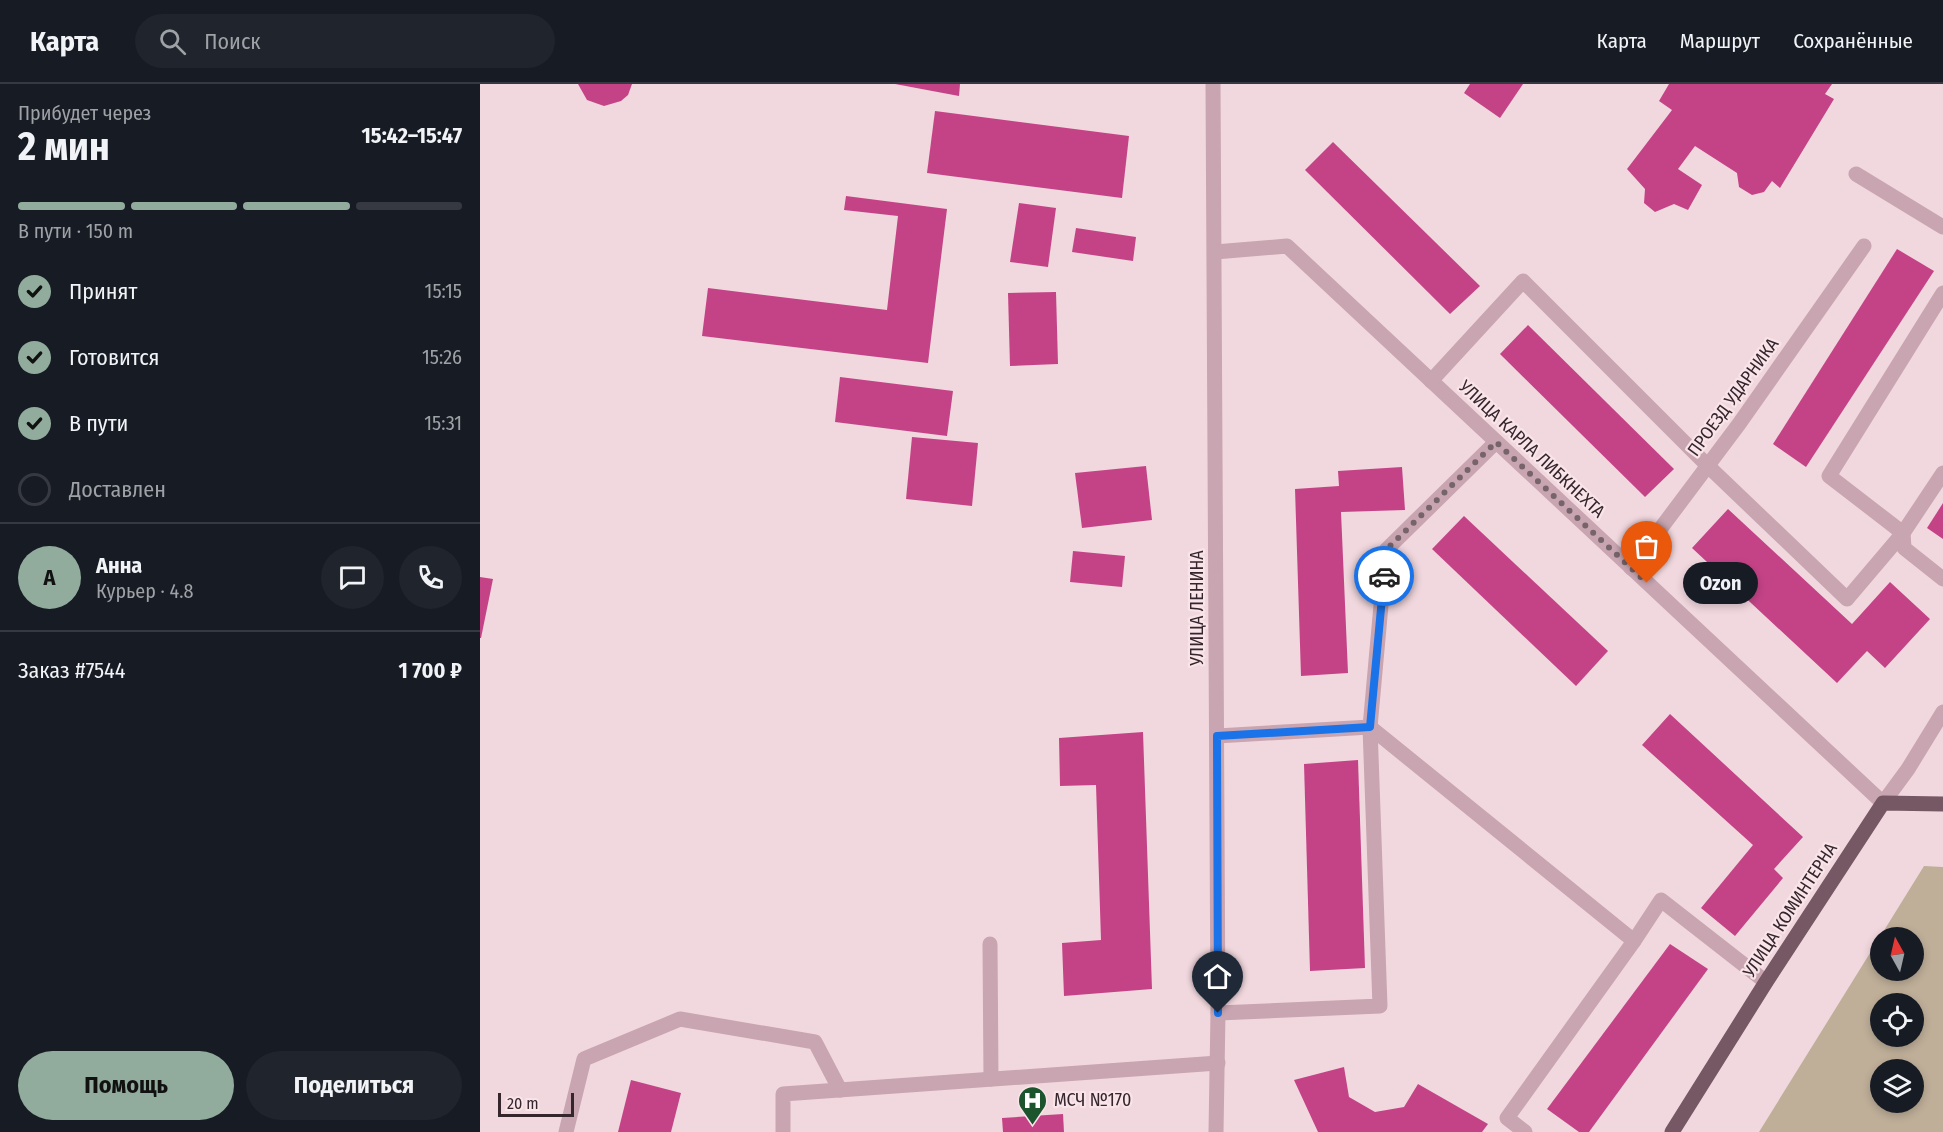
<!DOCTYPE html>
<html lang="ru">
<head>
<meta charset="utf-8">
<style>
	body { margin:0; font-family:"Fira Sans Condensed",sans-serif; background:#20242c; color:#f1f3f6; height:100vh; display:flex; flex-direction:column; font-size:22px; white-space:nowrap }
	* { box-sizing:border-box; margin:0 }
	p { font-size:20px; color:#9ea1a6 }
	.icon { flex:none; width:33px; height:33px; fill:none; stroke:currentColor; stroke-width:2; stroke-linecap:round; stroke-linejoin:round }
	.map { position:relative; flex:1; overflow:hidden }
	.side { display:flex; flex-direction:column; background:#171b24; width:480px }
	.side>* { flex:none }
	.needle { width:39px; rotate:352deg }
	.tools { position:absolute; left:1390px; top:843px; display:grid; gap:12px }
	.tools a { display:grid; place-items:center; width:54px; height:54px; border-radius:50%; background:#171b24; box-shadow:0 3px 9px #0003; font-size:30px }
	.scale { position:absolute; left:18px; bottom:15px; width:76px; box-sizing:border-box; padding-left:6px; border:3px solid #34262c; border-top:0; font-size:16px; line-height:21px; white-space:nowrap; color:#34262c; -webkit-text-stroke:4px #f9e4e9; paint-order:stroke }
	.pin { position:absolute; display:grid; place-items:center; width:51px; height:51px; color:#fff; margin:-62px -26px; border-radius:50% 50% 50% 0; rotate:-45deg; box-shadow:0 0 6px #0007 }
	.pin .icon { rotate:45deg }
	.courier { position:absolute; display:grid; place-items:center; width:60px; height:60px; margin:-30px; border:4px solid #1a73e8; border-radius:50%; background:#fff; color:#222; box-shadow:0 2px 8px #0007 }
	.bubble { position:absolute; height:42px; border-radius:21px; background:#171b24; box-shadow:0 3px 9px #0003; font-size:20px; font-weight:700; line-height:42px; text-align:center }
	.summary em { font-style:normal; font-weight:700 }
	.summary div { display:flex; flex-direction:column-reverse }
	.summary { display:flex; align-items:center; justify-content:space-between; height:102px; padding:0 18px }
	h1 { font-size:39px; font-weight:700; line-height:45px }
	.bar { display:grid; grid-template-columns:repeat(4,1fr); gap:9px 6px; align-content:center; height:72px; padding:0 18px }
	.bar i { height:8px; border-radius:4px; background:#363941 }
	.bar .selected { background:#91ac9c }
	.bar p { grid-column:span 4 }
	.line { display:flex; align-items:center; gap:15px; padding:0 18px; border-top:2px solid #363941 }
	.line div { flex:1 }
	.round { display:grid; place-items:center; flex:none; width:63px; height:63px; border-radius:32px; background:#20242c }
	ol { padding:0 18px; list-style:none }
	li { display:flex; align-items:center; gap:18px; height:66px }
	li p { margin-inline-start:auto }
	li .icon { padding:6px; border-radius:50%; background:#91ac9c; color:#111; stroke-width:4 }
	li:last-child { color:#9ea1a6 }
	li i { width:33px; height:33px; border:3px solid #363941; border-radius:50% }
	.action { display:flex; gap:12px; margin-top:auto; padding:12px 18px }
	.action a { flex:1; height:69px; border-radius:36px; background:#91ac9c; color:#111; font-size:24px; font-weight:700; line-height:69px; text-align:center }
	.action a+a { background:#20242c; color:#f1f3f6 }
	header { display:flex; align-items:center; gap:36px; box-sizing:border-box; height:84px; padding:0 30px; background:#171b24; border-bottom:2px solid #363941 }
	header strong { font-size:28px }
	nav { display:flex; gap:33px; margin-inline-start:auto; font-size:21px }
	.search { width:420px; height:54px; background:#20242c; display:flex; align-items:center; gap:15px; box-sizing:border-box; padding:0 21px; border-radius:33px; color:#9ea1a6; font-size:22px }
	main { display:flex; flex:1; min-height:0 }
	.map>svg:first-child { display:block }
	.green { fill:#bfaf99; fill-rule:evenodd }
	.building { fill:#c44387 }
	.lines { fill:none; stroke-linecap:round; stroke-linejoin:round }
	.minor { stroke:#c8a5b0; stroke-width:15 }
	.major { stroke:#765764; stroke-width:15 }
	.done { stroke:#76646a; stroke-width:6; stroke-dasharray:0 10.8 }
	.route { stroke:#1a73e8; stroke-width:8 }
	.labels { text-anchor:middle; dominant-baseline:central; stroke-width:4.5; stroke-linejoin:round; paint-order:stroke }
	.street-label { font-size:18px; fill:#34262c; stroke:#f9e4e9 }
	.poi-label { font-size:18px; fill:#34262c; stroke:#f9e4e9; text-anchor:start }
</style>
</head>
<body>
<header>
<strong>Карта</strong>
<div class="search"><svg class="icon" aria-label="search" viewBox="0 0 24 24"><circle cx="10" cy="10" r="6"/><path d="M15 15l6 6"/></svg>Поиск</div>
<nav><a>Карта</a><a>Маршрут</a><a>Сохранённые</a></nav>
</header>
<main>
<section class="side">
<div class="summary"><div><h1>2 мин</h1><p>Прибудет через</p></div><em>15:42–15:47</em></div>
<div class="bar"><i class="selected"></i><i class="selected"></i><i class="selected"></i><i></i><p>В пути · 150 m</p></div>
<ol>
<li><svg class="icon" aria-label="check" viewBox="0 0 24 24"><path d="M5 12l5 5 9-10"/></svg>Принят<p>15:15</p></li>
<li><svg class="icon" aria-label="check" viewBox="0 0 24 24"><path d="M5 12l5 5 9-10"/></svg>Готовится<p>15:26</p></li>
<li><svg class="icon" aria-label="check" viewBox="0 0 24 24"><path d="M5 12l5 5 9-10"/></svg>В пути<p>15:31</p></li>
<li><i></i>Доставлен</li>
</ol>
<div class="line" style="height:108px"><b class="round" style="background:#91ac9c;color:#111">А</b><div><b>Анна</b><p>Курьер · 4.8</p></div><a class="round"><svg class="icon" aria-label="chat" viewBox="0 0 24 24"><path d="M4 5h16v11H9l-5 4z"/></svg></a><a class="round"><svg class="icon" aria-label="phone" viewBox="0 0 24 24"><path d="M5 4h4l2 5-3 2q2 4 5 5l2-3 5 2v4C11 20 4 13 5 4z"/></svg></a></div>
<div class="line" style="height:78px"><div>Заказ #7544</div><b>1 700 ₽</b></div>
<div class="action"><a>Помощь</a><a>Поделиться</a></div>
</section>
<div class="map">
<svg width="1463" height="1048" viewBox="0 0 1463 1048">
	<rect width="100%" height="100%" fill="#f1d8de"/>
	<path class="green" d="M1444 782 1463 783V1048H1279ZM1401 854H1434V886H1401ZM1401 920H1434V952H1401ZM1401 986H1434V1018H1401Z"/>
	<g class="building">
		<path d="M98 0H152L148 11 141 17 124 22 107 16Z"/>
		<path d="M415 0H480L479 12Z"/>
		<path d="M990 0H1043L1020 34 984 9Z"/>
		<path d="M1189 0H1352L1345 10 1354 15 1300 104 1292 97 1284 108 1272 111 1259 103 1257 89 1215 62 1198 85 1222 101 1208 126 1194 120 1175 128 1164 119 1165 105 1147 85 1192 26 1179 17Z"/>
		<path d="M455 27 649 52 642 114 447 89Z"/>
		<path d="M853 58 1000 202 970 230 825 86Z"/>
		<path d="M366 112 467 125 448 279 222 252 228 204 407 226 418 132 364 126Z"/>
		<path d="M539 119 576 124 568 183 530 178Z"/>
		<path d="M596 144 656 153 653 177 592 168Z"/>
		<path d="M1417 165 1454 187 1326 383 1293 360Z"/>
		<path d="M576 208 578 280 530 282 528 209Z"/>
		<path d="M1048 241 1194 385 1165 413 1020 270Z"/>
		<path d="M360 293 473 307 467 352 355 338Z"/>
		<path d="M432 353 498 359 492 422 426 415Z"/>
		<path d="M666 382 672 436 602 444 595 389Z"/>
		<path d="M922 383 925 426 861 428 868 589 821 592 815 405 859 402 858 387Z"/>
		<path d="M1463 419V455L1447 444Z"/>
		<path d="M1248 425 1372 540 1410 498 1450 535 1405 584 1387 567 1357 599 1212 464Z"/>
		<path d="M984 432 1128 567 1096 602 952 465Z"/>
		<path d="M593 467 645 472 642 503 590 498Z"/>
		<path d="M0 493 13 495 1 554H0Z"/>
		<path d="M1190 630 1323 753 1294 785 1303 794 1255 852 1221 824 1273 761 1162 661Z"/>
		<path d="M663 648 672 905 584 912 582 859 621 856 616 701 580 702 579 654Z"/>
		<path d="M878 676 885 884 830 887 824 680Z"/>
		<path d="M1190 860 1228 885 1109 1048H1099L1067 1025Z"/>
		<path d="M864 983 869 1013 895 1028 924 1023 938 1000 1008 1040 1002 1048H838L814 996Z"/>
		<path d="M151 996 201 1009 191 1048H138Z"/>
		<path d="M583 1030 584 1048H523L522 1034Z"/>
	</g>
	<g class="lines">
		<g class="minor">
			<path d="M733 0 738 929 736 1048"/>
			<path d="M1376 90 1463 143"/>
			<path d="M735 168 807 162 1403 719 1428 685 1463 628"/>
			<path d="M1463 209 1349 392 1423 449 1424 464 1463 495"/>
			<path d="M951 297 1043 197 1228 382 1367 515 1423 449 1463 389"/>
			<path d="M1151 484 1259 340 1384 162"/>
			<path d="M737 652 890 643 1154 857 1181 816 1286 898"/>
			<path d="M510 860 511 995"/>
			<path d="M738 929 900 922 890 643 906 466 1016 358"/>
			<path d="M86 1048 104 975 200 935 335 958 360 1006"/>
			<path d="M303 1048V1010L738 979"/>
			<path d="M1045 1048 1027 1034 1154 857"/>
		</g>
		<path class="major" d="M1192 1048 1286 898 1403 719 1463 720"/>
	</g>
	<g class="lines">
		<path class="done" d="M904 492 906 466 1016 358 1167 499"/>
		<path class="route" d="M738 929 737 652 890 643 904 492"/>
	</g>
	<defs>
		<symbol id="hospital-pin" viewBox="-11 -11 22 30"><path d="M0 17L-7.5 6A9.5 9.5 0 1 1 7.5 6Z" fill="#1c552d" stroke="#f9e4e9"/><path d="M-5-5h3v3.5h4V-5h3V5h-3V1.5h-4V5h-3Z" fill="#fff"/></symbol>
	</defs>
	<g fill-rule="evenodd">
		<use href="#hospital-pin" x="536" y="1000" width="33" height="45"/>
	</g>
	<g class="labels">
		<g class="street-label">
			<text transform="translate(1253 313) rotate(-54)">ПРОЕЗД УДАРНИКА</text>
			<text transform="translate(1052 365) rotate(43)">УЛИЦА КАРЛА ЛИБКНЕХТА</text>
			<text transform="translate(717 524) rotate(-90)">УЛИЦА ЛЕНИНА</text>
			<text transform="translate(1310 826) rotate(-57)">УЛИЦА КОМИНТЕРНА</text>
		</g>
		<g class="poi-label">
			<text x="574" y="1016">МСЧ №170</text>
		</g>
	</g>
</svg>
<div class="tools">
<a><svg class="needle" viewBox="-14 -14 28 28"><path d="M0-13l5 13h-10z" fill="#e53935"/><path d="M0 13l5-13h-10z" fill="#9ea1a6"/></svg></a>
<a><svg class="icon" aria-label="locate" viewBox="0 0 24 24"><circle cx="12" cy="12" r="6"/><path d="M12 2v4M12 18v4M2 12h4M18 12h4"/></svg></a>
<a><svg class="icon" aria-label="layers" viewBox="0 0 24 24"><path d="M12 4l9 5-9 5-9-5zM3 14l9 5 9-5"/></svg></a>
</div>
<div class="scale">20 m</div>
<div class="pin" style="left:1167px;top:499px;background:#ea580c"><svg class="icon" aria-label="bag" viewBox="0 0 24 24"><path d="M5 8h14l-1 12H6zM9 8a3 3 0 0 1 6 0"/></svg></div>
<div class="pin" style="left:738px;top:929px;background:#1f2937"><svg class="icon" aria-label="home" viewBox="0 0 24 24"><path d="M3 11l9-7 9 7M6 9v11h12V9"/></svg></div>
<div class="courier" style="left:904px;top:492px"><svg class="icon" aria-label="car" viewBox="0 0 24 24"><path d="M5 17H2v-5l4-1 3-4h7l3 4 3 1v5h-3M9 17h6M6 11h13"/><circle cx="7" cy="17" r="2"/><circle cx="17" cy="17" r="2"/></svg></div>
<div class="bubble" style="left:1203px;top:478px;width:75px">Ozon</div>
</div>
</main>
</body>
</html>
